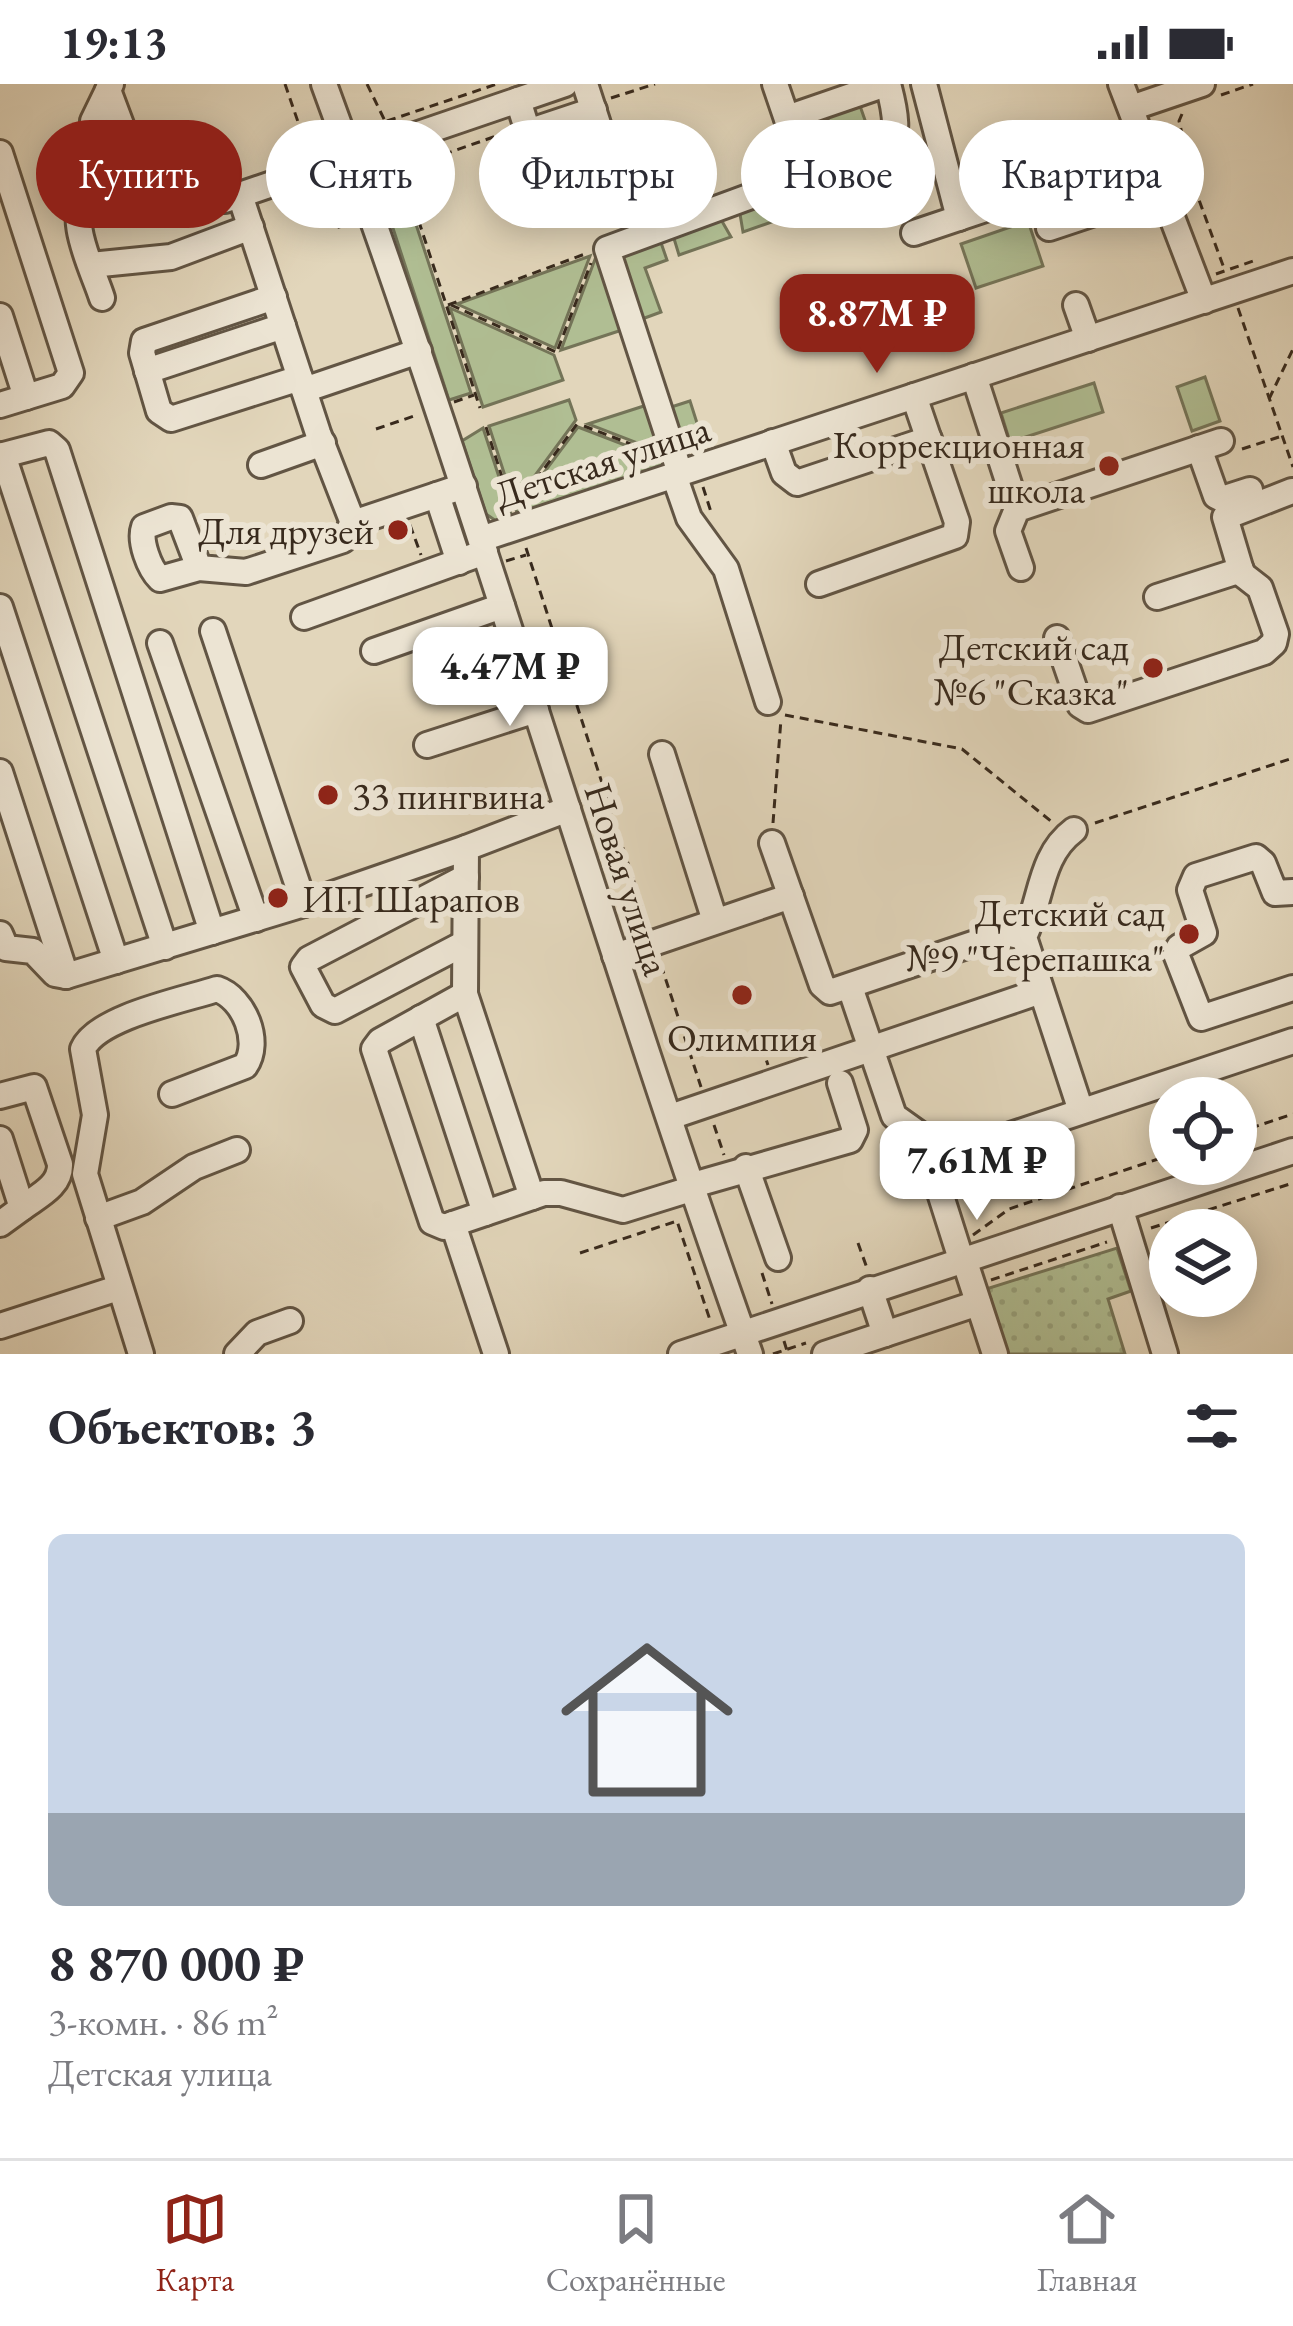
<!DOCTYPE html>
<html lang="ru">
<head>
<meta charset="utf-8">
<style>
  body { margin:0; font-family:"EB Garamond",serif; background:#f7f7f7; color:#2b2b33; height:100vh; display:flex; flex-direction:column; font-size:45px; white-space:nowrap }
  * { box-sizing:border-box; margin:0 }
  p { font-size:39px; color:#7c7c81 }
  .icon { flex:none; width:66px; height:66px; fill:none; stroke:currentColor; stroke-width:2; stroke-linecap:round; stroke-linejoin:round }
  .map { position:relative; height:1270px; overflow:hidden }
  .details { display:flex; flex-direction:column; background:#fff; flex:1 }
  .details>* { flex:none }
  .top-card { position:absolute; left:36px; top:36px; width:1221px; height:108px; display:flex; gap:24px }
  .buttons { position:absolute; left:1149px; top:993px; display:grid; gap:24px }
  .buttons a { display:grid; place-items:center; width:108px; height:108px; border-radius:50%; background:#fff; box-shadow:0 6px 30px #0003; font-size:60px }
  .price { position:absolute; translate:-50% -102px; padding:0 27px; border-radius:24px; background:#fff; color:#222; font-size:39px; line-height:78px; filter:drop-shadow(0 3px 6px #0008) }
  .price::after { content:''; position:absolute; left:50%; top:72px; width:36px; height:27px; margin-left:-18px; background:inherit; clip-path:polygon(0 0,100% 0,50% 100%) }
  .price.selected { background:#8f2418; color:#fff }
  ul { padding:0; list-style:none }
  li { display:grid; align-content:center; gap:24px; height:636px; padding:0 48px }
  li+li { border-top:3px solid #e1e1e2 }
  li span { display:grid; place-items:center; height:372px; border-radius:18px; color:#555 }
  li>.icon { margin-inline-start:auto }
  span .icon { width:216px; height:216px; fill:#fffc; stroke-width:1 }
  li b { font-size:51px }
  h2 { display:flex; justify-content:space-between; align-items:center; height:144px; padding:0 48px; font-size:51px }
  .chip { padding:0 42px; border-radius:54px; background:#fff; box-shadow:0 6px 30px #0003; font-size:42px; line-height:108px }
  .chip.selected { background:#8f2418; color:#fff }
  .status { display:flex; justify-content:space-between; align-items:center; height:84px; padding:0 60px; background:#fff; direction:ltr }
  .status svg { height:33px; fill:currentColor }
  .tab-bar { display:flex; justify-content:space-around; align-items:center; height:168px; border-top:3px solid #e1e1e2; background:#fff; font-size:33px; color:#7c7c81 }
  .tab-bar a { display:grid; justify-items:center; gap:6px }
  .tab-bar .selected { color:#8f2418 }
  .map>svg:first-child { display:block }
  .grass { fill:#b0be93; stroke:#747458; stroke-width:3 }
  .park { fill:url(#park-dots); stroke:#747458; stroke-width:3 }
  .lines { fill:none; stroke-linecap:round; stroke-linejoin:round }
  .minor-casing { stroke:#625544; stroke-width:30 }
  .path { stroke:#382a1d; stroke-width:3; stroke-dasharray:9 6; stroke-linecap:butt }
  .minor { stroke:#ece4d3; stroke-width:24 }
  .poi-dot { fill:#8f2418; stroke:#ece4d3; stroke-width:4.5 }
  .labels { text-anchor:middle; stroke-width:12; stroke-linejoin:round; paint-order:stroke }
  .poi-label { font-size:39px; fill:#382a1d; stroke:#ece4d3; text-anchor:end }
  .street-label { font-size:39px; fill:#382a1d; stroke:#ece4d3 }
</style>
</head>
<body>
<div class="status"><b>19:13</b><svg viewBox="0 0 49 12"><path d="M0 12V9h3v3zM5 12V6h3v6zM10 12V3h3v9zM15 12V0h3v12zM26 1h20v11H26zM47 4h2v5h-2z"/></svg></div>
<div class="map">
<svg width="1293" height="1270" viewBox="0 0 1293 1270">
  <defs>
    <pattern id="park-dots" width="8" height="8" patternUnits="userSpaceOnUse" patternTransform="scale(3)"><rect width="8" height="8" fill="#b0be93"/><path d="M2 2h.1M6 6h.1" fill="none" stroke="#98a37e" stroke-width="1.8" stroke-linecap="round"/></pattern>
  </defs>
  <rect width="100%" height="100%" fill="#e2d6bb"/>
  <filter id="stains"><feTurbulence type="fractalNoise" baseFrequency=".00167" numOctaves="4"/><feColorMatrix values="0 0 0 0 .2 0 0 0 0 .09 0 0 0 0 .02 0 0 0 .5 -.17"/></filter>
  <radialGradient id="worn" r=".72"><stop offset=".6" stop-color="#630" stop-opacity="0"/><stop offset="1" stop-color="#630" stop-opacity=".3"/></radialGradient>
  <!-- grass -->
  <g class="grass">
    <path d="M859,19L873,59L840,70L826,30Z"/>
    <path d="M792,105L800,128L743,148L739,124Z"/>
    <path d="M411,125L471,309L449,316L389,132Z"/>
    <path d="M719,132L731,153L679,171L672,148Z"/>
    <path d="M1028,137L1043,182L976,204L961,160Z"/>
    <path d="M659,153L667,176L645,184L661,228L642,235L618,167Z"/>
    <path d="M597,170L622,246L561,266Z"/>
    <path d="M590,172L555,264L457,220Z"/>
    <path d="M450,224L554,271L563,296L483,323Z"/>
    <path d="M1205,293L1220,337L1192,347L1177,303Z"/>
    <path d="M1094,299L1103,328L1010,358L1001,329Z"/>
    <path d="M569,316L576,336L514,420L489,342Z"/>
    <path d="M690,317L704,361L683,368L668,324Z"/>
    <path d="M647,321L663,369L588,340Z"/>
    <path d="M578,343L664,376L667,384L519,434L516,426Z"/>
    <path d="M483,344L513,436L499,439L486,430L462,357Z"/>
  </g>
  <!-- park -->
  <path class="park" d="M1117,1164L1131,1207L1108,1215L1125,1270H1005L983,1206Z"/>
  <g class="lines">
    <defs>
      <g id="minor">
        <path d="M111,0L93,37L108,80L205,116H225L565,0"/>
        <path d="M324,0C478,419 600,849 750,1270"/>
        <path d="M775,0L802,79L820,92C884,70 909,77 888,0"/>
        <path d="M924,0L959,134"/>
        <path d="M1121,0L1204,217"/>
        <path d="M108,6L141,94"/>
        <path d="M518,16L528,48L515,72L526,101L534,108L610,77L585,0"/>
        <path d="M1131,24L1202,0"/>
        <path d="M787,34L886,0"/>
        <path d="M528,48L594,26"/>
        <path d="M0,69L71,289L62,302L0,321"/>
        <path d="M240,111L318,349L353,439"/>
        <path d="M1049,144L1163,106"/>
        <path d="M914,149L1149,70"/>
        <path d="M91,181L171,173L251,143"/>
        <path d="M274,213L144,257L142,269L159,327L171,335L300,294"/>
        <path d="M102,214C93,185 62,129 90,105C99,97 114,94 125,89"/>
        <path d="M1076,221L1088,255"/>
        <path d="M0,232L26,313"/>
        <path d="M147,287L283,242"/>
        <path d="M974,292L1017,425"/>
        <path d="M304,306L419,267"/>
        <path d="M773,358L784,389L797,399L929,355"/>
        <path d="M1199,364L1216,412L1222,415L1250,406"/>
        <path d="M3,371L165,863"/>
        <path d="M0,372L49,359L57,366L212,848"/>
        <path d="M261,381L323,359"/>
        <path d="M680,389L607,165L789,98"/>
        <path d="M674,391L689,434L726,485L768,618"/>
        <path d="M437,411L459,478"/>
        <path d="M481,455L1293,187"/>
        <path d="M199,484L180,434L171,433L144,443C139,457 149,484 160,495L199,484L246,488L343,456L353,439L464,402"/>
        <path d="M1021,484L1008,447L1017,425L1221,357"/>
        <path d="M819,500L955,452L957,438L914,312"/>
        <path d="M1157,513L1241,486"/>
        <path d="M0,523L116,877"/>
        <path d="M304,533L485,468"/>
        <path d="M213,547L304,820"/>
        <path d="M1057,554L1080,621L1088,626L1264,568L1274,559L1276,550L1260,504L1242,490L1225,433L1292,407"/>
        <path d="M160,559L256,835"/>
        <path d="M374,567L502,522"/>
        <path d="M427,661L536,626"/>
        <path d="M662,670L715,837"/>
        <path d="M0,688L66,892"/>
        <path d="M1074,746C1039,772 1042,816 1024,853L1081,1027"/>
        <path d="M772,759L822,901L830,908L1005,849L1024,853"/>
        <path d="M1293,808L1275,809L1263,779L1256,773L1196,792L1190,806L1204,849L1179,863L1176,870L1201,934L1293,904"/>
        <path d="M0,850L6,864L33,867L55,890L66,892L304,820L466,764"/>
        <path d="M465,859L335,927L323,921L303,883L309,875L466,793"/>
        <path d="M615,872L791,812"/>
        <path d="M850,903L894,1032L922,1052L961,1175"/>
        <path d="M465,910L380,957L374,965L432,1138L444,1143L544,1109H561L623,1126L694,1104"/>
        <path d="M421,934L485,1129"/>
        <path d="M0,1012L34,1003L60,1080C61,1102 38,1112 22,1124"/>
        <path d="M670,1033L1041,907"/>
        <path d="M0,1055L22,1124L0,1140"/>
        <path d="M930,1078L1293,957"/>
        <path d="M746,1083L778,1174"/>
        <path d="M693,1101L850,1056L855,1046L840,999"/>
        <path d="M532,1113L465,910L466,764L568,725"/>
        <path d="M1120,1123L1165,1270"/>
        <path d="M98,1134L142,1118L194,1083L237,1066"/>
        <path d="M453,1140L496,1270"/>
        <path d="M964,1175L995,1270"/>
        <path d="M870,1205L885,1250"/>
        <path d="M0,1242L118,1204"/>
        <path d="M141,1270L85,1090L95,1031L83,965C97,933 183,916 217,905C244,914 262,958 245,982L172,1010"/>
        <path d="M237,1270L257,1249L290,1237"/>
        <path d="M681,1270L1293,1067"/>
        <path d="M825,1270L978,1219"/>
      </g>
    </defs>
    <!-- minor casing -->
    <use href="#minor" class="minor-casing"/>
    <!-- path -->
    <g class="path">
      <path d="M285,0L308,67"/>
      <path d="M367,0L385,37"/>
      <path d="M1221,11L1253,0"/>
      <path d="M611,14L655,0"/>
      <path d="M1182,30L1179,37L1195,105L1225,187"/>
      <path d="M387,37L497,0"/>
      <path d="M901,79L920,73"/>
      <path d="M400,80L480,324"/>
      <path d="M407,97L439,72L505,49"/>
      <path d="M321,104L335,144L354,139"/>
      <path d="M392,127L412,121"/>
      <path d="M1216,190L1253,177"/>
      <path d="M448,221L585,170"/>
      <path d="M451,221L556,268"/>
      <path d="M1238,224L1293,383"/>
      <path d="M558,265L591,179"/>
      <path d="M1269,315L1293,265"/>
      <path d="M454,318L474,311"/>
      <path d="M584,342L649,367"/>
      <path d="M486,343L511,421"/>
      <path d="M376,345L417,331"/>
      <path d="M1242,365L1279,353"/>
      <path d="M703,403L711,428"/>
      <path d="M518,420L577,340"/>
      <path d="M410,441L421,471"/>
      <path d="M526,464L647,838"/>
      <path d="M506,477L526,471"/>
      <path d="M785,631L962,665L1052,738"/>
      <path d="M773,739L781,635"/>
      <path d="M1095,739L1293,674"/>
      <path d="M661,881L701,1003"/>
      <path d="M757,948L768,981"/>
      <path d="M714,1041L724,1071"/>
      <path d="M1236,1049L1293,1030"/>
      <path d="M1151,1144L1293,1099"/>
      <path d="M973,1151L1009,1125L1170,1071"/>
      <path d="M858,1159L868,1187"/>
      <path d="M580,1169L677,1137L711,1239"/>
      <path d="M762,1189L772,1220"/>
      <path d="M991,1196L1107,1158"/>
      <path d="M784,1257L788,1270"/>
      <path d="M773,1270L806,1259"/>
    </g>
    <!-- minor -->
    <use href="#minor" class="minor"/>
  </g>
  <!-- markers -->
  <g class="poi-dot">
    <circle cx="1109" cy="382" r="12"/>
    <circle cx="398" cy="446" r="12"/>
    <circle cx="1153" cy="584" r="12"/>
    <circle cx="328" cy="711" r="12"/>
    <circle cx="278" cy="814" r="12"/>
    <circle cx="1189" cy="850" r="12"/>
    <circle cx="742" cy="911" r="12"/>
  </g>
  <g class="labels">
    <!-- poi labels -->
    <g class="poi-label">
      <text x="1085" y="374">Коррекционная<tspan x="1085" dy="45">школа</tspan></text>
      <text x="374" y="460">Для друзей</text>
      <text x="1129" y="576">Детский сад<tspan x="1129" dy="45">№6 "Сказка"</tspan></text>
      <text x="352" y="725" text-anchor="start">33 пингвина</text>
      <text x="302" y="828" text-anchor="start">ИП Шарапов</text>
      <text x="1165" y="842">Детский сад<tspan x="1165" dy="45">№9 "Черепашка"</tspan></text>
      <text x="742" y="967" text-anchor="middle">Олимпия</text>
    </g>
    <!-- street labels -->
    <g class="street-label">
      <text transform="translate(602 377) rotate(-18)" y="14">Детская улица</text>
      <text transform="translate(628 795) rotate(72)" y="14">Новая улица</text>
    </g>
  </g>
  <rect width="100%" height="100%" filter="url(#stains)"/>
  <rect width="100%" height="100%" fill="url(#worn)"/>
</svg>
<div class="buttons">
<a><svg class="icon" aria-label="locate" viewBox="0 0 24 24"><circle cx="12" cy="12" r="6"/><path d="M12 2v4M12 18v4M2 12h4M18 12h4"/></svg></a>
<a><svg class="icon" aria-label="layers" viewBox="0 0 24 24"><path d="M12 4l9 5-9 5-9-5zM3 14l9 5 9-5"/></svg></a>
</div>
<b class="price selected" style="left:877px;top:292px">8.87M ₽</b>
<b class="price" style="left:510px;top:645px">4.47M ₽</b>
<b class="price" style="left:977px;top:1139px">7.61M ₽</b>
<div class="top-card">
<a class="chip selected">Купить</a>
<a class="chip">Снять</a>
<a class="chip">Фильтры</a>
<a class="chip">Новое</a>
<a class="chip">Квартира</a>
</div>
</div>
<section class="details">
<h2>Объектов: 3<svg class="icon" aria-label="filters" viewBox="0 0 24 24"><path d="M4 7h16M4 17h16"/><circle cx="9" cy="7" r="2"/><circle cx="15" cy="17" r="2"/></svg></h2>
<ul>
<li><span style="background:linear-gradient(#c9d6e8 75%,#9aa5b1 0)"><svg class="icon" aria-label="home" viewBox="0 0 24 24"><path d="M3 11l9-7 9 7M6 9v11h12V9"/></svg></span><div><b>8 870 000 ₽</b><p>3-комн. · 86 m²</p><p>Детская улица</p></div></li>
</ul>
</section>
<nav class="tab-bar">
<a class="selected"><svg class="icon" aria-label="map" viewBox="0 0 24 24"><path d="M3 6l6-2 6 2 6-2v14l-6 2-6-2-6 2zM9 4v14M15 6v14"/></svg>Карта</a>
<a><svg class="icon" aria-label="saved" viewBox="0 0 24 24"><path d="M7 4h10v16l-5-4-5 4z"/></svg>Сохранённые</a>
<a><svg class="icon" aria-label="home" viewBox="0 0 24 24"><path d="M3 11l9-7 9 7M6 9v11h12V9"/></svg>Главная</a>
</nav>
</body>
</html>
